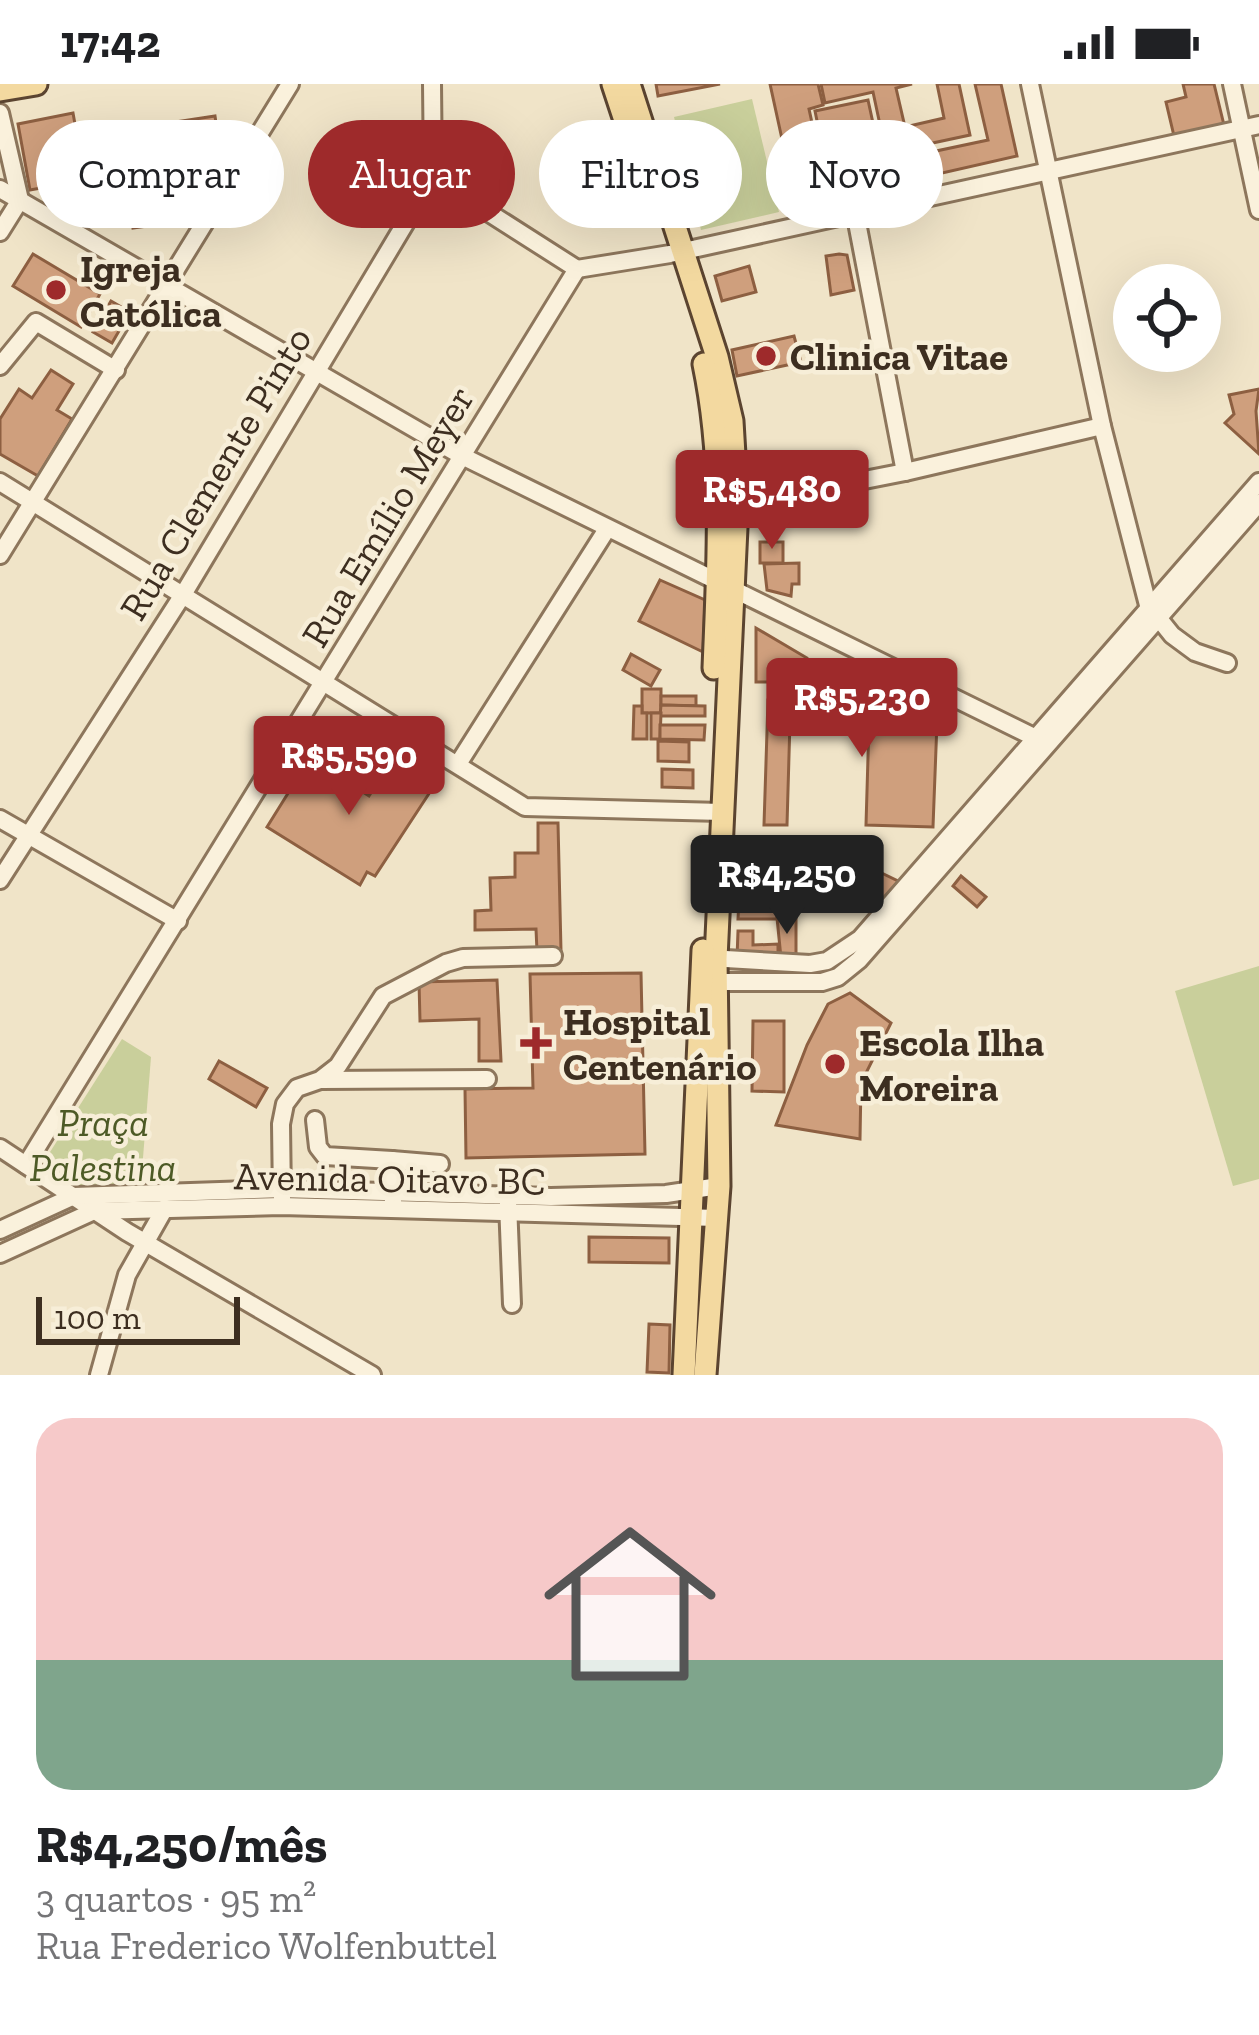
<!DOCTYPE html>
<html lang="pt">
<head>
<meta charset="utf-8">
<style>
  body { margin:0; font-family:"Zilla Slab",serif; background:#f2f2f2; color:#202124; height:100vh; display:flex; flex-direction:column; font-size:45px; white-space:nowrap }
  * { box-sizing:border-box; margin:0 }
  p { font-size:39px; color:#757577 }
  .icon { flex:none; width:66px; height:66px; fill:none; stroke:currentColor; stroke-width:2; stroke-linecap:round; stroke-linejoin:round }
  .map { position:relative; height:1291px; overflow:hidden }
  .panel { display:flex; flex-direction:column; background:#fff; flex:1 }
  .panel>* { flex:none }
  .hud { position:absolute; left:36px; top:36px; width:1188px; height:108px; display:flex; gap:24px }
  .buttons { position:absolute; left:1113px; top:180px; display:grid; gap:24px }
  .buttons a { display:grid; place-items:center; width:108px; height:108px; border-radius:50%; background:#fff; box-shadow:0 12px 48px #0002; font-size:60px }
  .scale { position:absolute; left:36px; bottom:30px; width:204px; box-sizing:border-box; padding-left:12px; border:6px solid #3d2e20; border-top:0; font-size:33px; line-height:42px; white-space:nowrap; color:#3d2e20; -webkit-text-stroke:9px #f7eed8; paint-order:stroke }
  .price { position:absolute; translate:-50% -102px; padding:0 27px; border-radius:12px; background:#9e2a2b; color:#fff; font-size:39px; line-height:78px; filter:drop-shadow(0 3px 6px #0008) }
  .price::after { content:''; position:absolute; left:50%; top:72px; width:36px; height:27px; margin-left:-18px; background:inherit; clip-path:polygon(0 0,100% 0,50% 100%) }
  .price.selected { background:#222; color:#fff }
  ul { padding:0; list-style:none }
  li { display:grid; align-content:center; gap:24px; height:636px; padding:0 36px }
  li+li { border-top:3px solid #e0e0e0 }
  li span { display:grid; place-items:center; height:372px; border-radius:36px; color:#555 }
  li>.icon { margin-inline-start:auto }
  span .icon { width:216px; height:216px; fill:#fffc; stroke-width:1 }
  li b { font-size:51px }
  .chip { padding:0 42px; border-radius:54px; background:#fff; box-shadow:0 12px 48px #0002; font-size:42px; line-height:108px }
  .chip.selected { background:#9e2a2b; color:#fff }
  .status { display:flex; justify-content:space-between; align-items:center; height:84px; padding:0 60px; background:#fff; direction:ltr }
  .status svg { height:33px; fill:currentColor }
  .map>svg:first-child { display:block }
  .green { fill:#c9cf9b }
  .building { fill:#cf9f7d; stroke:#8d5f41; stroke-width:3 }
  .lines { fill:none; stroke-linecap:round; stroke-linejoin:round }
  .minor-casing { stroke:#8d765c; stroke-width:22 }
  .major-casing { stroke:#5b4430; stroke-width:27 }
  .minor { stroke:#faf1dc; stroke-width:16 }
  .major { stroke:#f3d9a0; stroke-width:21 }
  .poi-dot { fill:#9e2a2b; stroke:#f7eed8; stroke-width:4.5 }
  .labels { text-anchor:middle; stroke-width:9; stroke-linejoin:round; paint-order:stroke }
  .poi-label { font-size:39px; font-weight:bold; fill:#3d2e20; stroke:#f7eed8; text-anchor:start }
  .street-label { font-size:39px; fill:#3d2e20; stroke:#f7eed8 }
  .park-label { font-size:39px; font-style:italic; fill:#4d5a26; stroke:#f7eed8 }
</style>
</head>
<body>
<div class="status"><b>17:42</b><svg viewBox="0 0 49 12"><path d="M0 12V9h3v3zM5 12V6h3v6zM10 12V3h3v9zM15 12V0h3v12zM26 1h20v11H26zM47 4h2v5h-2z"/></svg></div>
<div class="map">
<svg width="1259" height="1291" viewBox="0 0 1259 1291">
  <rect width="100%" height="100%" fill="#f0e4c8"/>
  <!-- green -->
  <g class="green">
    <path d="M752,15L779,128L701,146L674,33Z"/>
    <path d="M1259,882V1095L1233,1102L1175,907Z"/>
    <path d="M122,955L151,973L141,1099L84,1104L43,1079Z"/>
  </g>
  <!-- building -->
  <g class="building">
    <path d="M656,0H720L658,12Z"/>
    <path d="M770,0H818L823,21L809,25L826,103L794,110Z"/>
    <path d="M821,0H912L896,4L905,43L944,34L937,0H959L970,51L886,69L873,8L825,19Z"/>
    <path d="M975,0H1001L1017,72L894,100L889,77L988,56Z"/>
    <path d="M1183,0H1214L1224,41L1174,52L1166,18L1186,13Z"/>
    <path d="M868,16L884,90L830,101L815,27Z"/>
    <path d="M73,29L85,96L30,106L18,40Z"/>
    <path d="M215,32L218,53L159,62L162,81L203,75L207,98L157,106L159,121L187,117L190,136L133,144L131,125L149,122L147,106L90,115L87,94L101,92L98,72L86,73L83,52Z"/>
    <path d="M33,170L100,210L81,243L13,202Z"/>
    <path d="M839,170L847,171L854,206L831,211L826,172Z"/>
    <path d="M749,182L756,208L722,217L715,192Z"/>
    <path d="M111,217L130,228L112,259L93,248Z"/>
    <path d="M794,252L801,278L737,292L732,266Z"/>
    <path d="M51,286L73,300L57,326L72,335L38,392L0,370V335L19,305L32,314Z"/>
    <path d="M1259,305L1256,327L1259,370L1225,339L1234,330L1229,311Z"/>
    <rect x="760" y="458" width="23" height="21"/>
    <path d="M799,479V500H792L791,512L767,506L764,480Z"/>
    <path d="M660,496L705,516L703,568L639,537Z"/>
    <path d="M756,544L807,574V598H756Z"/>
    <path d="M631,570L660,586L651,602L623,586Z"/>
    <rect x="642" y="605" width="19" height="24"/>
    <path d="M661,612H696V622L661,621Z"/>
    <path d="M768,616L903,620L902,637L937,638L933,743L866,741L869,639L790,637L787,741H764Z"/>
    <path d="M661,621L705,622V632H660Z"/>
    <path d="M634,622H642V629H647V655H633Z"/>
    <path d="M651,629H661L660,655H651Z"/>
    <path d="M660,641H705L704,656L660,655Z"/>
    <path d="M658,657L689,658V678L658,677Z"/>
    <path d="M310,674L369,712L391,678L432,705L375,792L367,788L360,801L267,743Z"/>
    <path d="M662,685L693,686V704L662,703Z"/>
    <path d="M538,739H558L561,867H537L536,845L475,846V827L491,826L490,794L515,793V769H538Z"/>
    <path d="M746,775L809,790V815H746Z"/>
    <path d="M863,780L900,798L890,819L853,801Z"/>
    <path d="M961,792L986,813L977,823L953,802Z"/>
    <path d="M739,815H777V835H738Z"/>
    <path d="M777,834H796V874H781Z"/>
    <path d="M738,847H753V861L778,860V874H737Z"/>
    <path d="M641,889L645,1070L466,1074L465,1005L533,1004L530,890Z"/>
    <path d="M497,896L501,977H479V935L420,937L419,898Z"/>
    <path d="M850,909L891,939L861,999L860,1055L776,1041L807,961L828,920Z"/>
    <path d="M753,937H784V1008L752,1007Z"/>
    <path d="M219,977L267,1004L256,1023L209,995Z"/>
    <path d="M589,1153L669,1154V1179L589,1178Z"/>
    <path d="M649,1240L670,1241L669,1289L647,1288Z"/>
  </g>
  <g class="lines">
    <defs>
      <g id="minor">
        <path d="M1030,0L1102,342L1148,521L1172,551L1195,568L1227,579"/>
        <path d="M1232,0L1259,126"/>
        <path d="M0,29L20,116L0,148"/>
        <path d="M433,93L577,185L670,170L1259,41"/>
        <path d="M0,105L462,372L1046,659"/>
        <path d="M855,128L905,388"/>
        <path d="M0,282L36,238L116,286"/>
        <path d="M0,398L525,723L722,728"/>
        <path d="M727,423L905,388L1102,342"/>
        <path d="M0,471L290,0"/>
        <path d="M458,680L607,445"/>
        <path d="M0,735L178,837"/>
        <path d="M0,796L184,509L433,93L432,0"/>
        <path d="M709,874L810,880L827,877L860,855L1259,398"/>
        <path d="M706,898H822L838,893L859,876L1259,419"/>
        <path d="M321,996L487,995"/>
        <path d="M315,1036L318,1063L325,1072L392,1076"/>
        <path d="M0,1064L127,1148L372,1291"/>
        <path d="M26,1081L577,185"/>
        <path d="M282,1115L281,1040L285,1020L297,1004L320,996L338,982L383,912L446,879L463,874L553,872"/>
        <path d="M393,1118L392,1076L440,1080"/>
        <path d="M508,1119L512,1220"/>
        <path d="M0,1146L74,1112L282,1105L551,1113L666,1110L719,1102"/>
        <path d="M0,1170L94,1127L281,1122L717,1134"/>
        <path d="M99,1291L127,1191L165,1124"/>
      </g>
      <g id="major">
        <path d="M613,0L643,91"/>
        <path d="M629,0L717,273L732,337L737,422L716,875L719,1102L705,1291"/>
        <path d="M0,6L36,0"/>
        <path d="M704,280C725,381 718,481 714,584"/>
        <path d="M684,1291L703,866"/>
      </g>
    </defs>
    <!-- minor casing -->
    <use href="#minor" class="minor-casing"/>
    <!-- major casing -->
    <use href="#major" class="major-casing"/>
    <!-- minor -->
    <use href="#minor" class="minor"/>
    <!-- major -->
    <use href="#major" class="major"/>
  </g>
  <!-- markers -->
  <g class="poi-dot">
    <circle cx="56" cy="206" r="12"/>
    <circle cx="766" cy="272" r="12"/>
    <path d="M530 941h12v12h12v12h-12v12h-12v-12h-12v-12h12z"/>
    <circle cx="835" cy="980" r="12"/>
  </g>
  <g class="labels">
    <!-- poi labels -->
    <g class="poi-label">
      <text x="80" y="198">Igreja<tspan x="80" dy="45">Católica</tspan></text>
      <text x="790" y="286">Clinica Vitae</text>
      <text x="563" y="951">Hospital<tspan x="563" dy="45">Centenário</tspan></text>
      <text x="859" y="972">Escola Ilha<tspan x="859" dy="45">Moreira</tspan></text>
    </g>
    <!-- street labels -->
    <g class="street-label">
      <text transform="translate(215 389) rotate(-59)" y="14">Rua Clemente Pinto</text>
      <text transform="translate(387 432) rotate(-59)" y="14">Rua Emílio Meyer</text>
      <text transform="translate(390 1094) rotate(1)" y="14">Avenida Oitavo BC</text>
    </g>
    <!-- park labels -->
    <g class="park-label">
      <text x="103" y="1052">Praça<tspan x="103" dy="45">Palestina</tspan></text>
    </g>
  </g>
</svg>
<div class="buttons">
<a><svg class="icon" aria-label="locate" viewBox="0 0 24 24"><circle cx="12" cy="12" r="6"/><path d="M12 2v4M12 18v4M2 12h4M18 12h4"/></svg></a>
</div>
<div class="scale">100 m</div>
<b class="price" style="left:772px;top:468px">R$5,480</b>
<b class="price" style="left:862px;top:676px">R$5,230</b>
<b class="price" style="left:349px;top:734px">R$5,590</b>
<b class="price selected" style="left:787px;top:853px">R$4,250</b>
<div class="hud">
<a class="chip">Comprar</a>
<a class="chip selected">Alugar</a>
<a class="chip">Filtros</a>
<a class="chip">Novo</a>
</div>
</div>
<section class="panel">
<ul>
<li><span style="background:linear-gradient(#f6c9c9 65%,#7fa58c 0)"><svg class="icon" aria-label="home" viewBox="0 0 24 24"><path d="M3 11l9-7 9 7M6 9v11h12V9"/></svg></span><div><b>R$4,250/mês</b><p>3 quartos · 95 m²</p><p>Rua Frederico Wolfenbuttel</p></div></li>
</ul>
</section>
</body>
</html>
